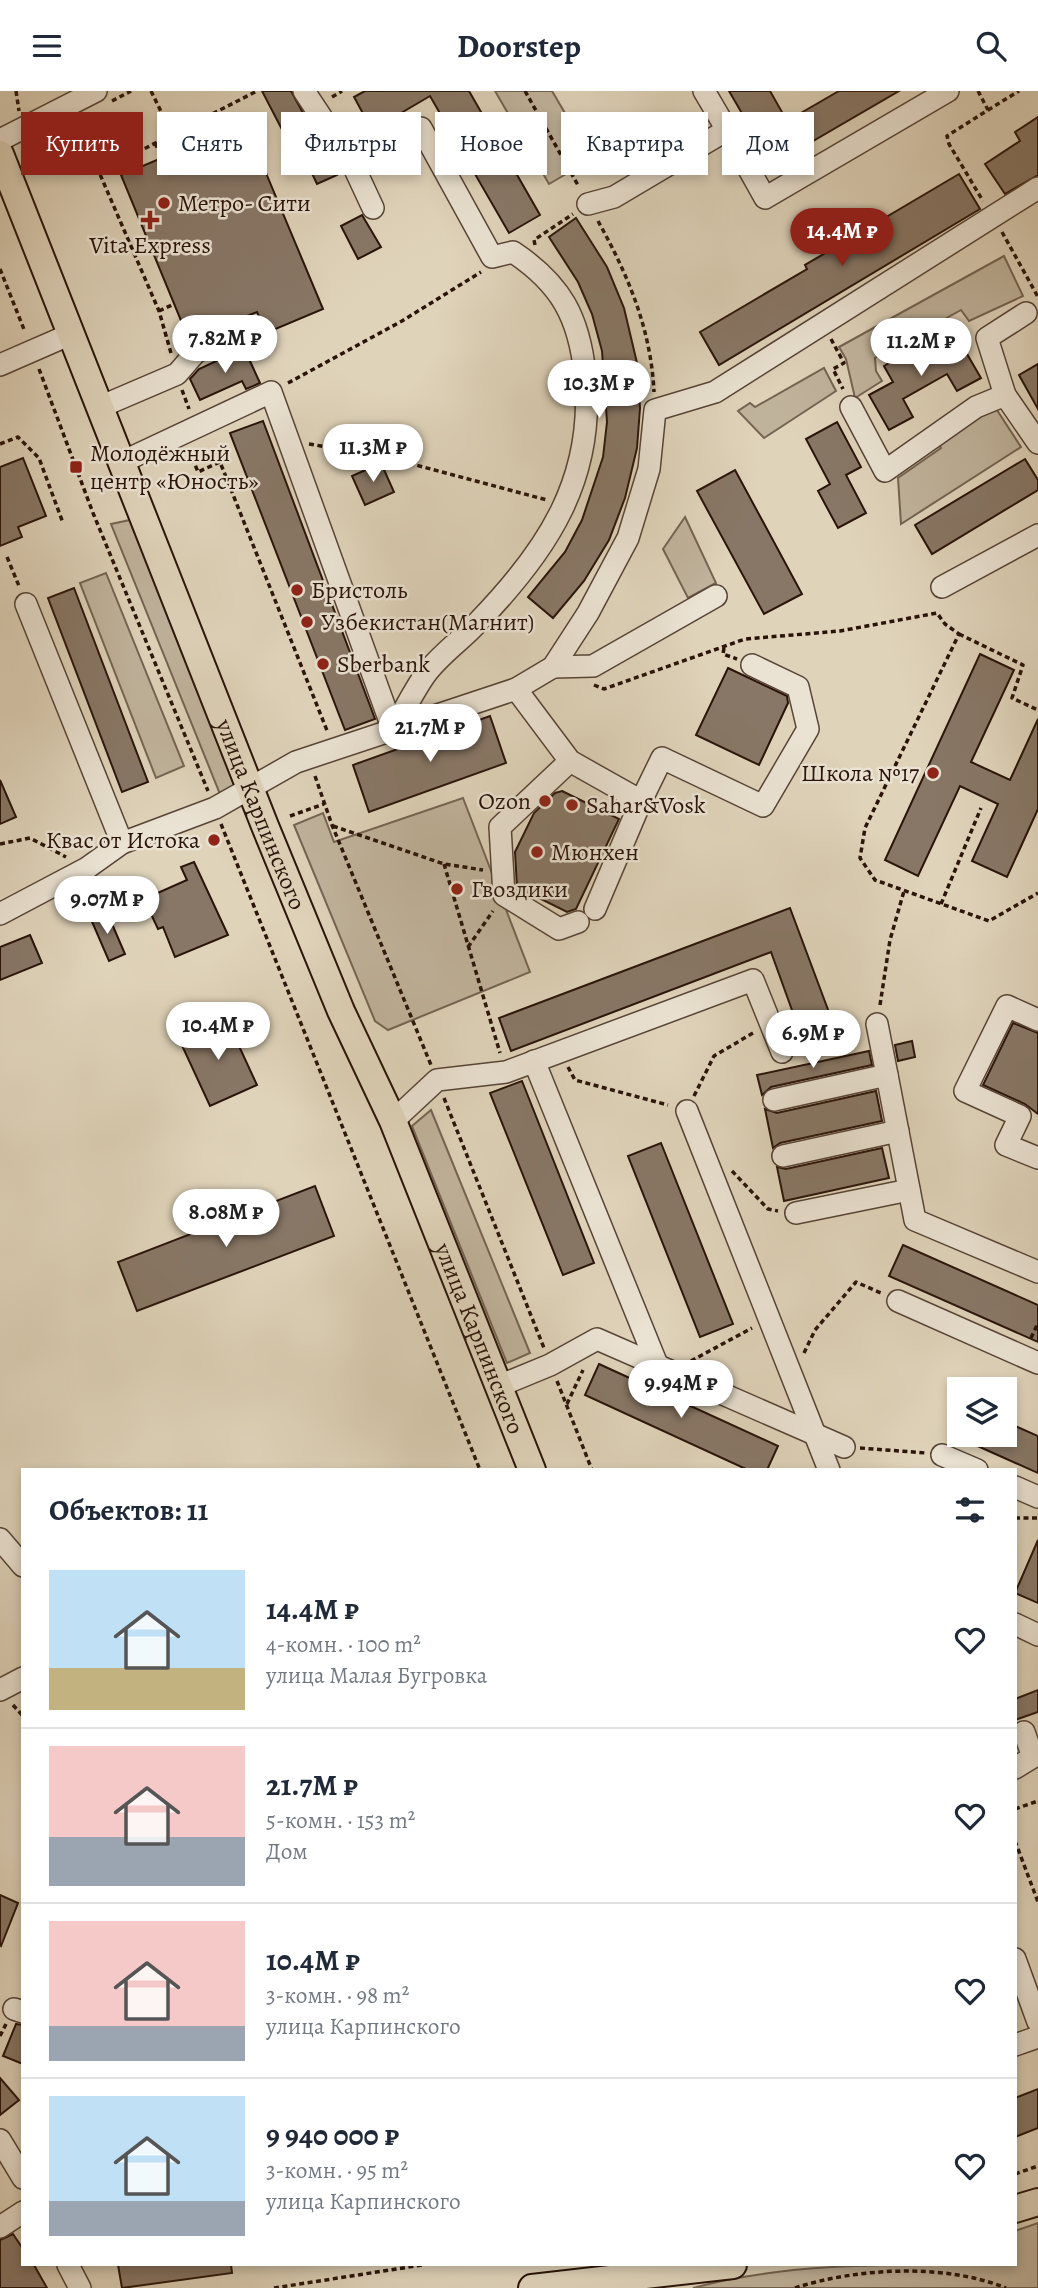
<!DOCTYPE html>
<html lang="ru">
<head>
<meta charset="utf-8">
<style>
  body { margin:0; font-family:Alegreya,serif; background:#f2f2f3; color:#1f2937; height:100vh; display:flex; flex-direction:column; font-size:26px; white-space:nowrap }
  * { box-sizing:border-box; margin:0 }
  p { font-size:23px; color:#747a83 }
  .icon { flex:none; width:38px; height:38px; fill:none; stroke:currentColor; stroke-width:2; stroke-linecap:round; stroke-linejoin:round }
  .map { position:relative; flex:1; overflow:hidden }
  .sheet { position:absolute; left:21px; top:1377px; width:996px; height:798px; display:flex; flex-direction:column; background:#fff; border-radius:0px; box-shadow:0 4px 10px #0003 }
  .sheet>* { flex:none }
  .hud { position:absolute; left:21px; top:21px; width:998px; height:63px; display:flex; gap:14px }
  .tools { position:absolute; left:947px; top:1286px; display:grid; gap:14px }
  .tools a { display:grid; place-items:center; width:70px; height:70px; border-radius:0px; background:#fff; box-shadow:0 4px 10px #0003; font-size:35px }
  .price { position:absolute; translate:-50% -60px; padding:0 16px; border-radius:24px; background:#fff; color:#222; font-size:23px; line-height:46px; filter:drop-shadow(0 2px 4px #0008) }
  .price::after { content:''; position:absolute; left:50%; top:42px; width:21px; height:16px; margin-left:-10px; background:inherit; clip-path:polygon(0 0,100% 0,50% 100%) }
  .price.current { background:#8f2418; color:#fff }
  ul { padding:0; list-style:none }
  li { display:flex; align-items:center; gap:21px; height:175px; padding:0 28px }
  li+li { border-top:2px solid #e0e1e3 }
  li span { display:grid; place-items:center; flex:none; width:196px; height:140px; border-radius:0px; color:#555 }
  li>.icon { margin-inline-start:auto }
  span .icon { width:84px; height:84px; fill:#fffc; stroke-width:1 }
  li b { font-size:30px }
  h2 { display:flex; justify-content:space-between; align-items:center; height:84px; padding:0 28px; font-size:30px }
  .tag { padding:0 24px; border-radius:0px; background:#fff; box-shadow:0 4px 10px #0003; font-size:24px; line-height:63px }
  .tag.current { background:#8f2418; color:#fff }
  header { display:flex; justify-content:space-between; align-items:center; height:91px; padding:0 28px; background:#fff; font-size:32px; font-weight:700 }
  .map>svg:first-child { display:block }
  .green { fill:#c0b39c; stroke:#756453; stroke-width:2 }
  .building { fill:#876; stroke:#2a140a; stroke-width:2 }
  .lines { fill:none; stroke-linecap:round; stroke-linejoin:round }
  .minor-casing { stroke:#574436; stroke-width:24 }
  .major-casing { stroke:#2a140a; stroke-width:30 }
  .path { stroke:#2a140a; stroke-width:3.5; stroke-dasharray:5 3.5; stroke-linecap:butt }
  .minor { stroke:#eae2d2; stroke-width:21 }
  .major { stroke:#dfd3ba; stroke-width:26 }
  .poi-dot { fill:#8f2418; stroke:#eae2d2; stroke-width:2.5 }
  .labels { text-anchor:middle; stroke-width:5; stroke-linejoin:round; paint-order:stroke }
  .poi-label { font-size:24px; fill:#2a140a; stroke:#eae2d2; text-anchor:start }
  .street-label { font-size:24px; fill:#2a140a; stroke:#eae2d2 }
</style>
</head>
<body>
<header><svg class="icon" aria-label="menu" viewBox="0 0 24 24"><path d="M4 6h16M4 12h16M4 18h16"/></svg>Doorstep<svg class="icon" aria-label="search" viewBox="0 0 24 24"><circle cx="10" cy="10" r="6"/><path d="M15 15l6 6"/></svg></header>
<div class="map">
<svg width="1038" height="2197" viewBox="0 0 1038 2197">
  <rect width="100%" height="100%" fill="#dfd3ba"/>
  <filter id="stains"><feTurbulence type="fractalNoise" baseFrequency=".00286" numOctaves="4"/><feColorMatrix values="0 0 0 0 .2 0 0 0 0 .09 0 0 0 0 .02 0 0 0 .5 -.17"/></filter>
  <radialGradient id="worn" r=".72"><stop offset=".6" stop-color="#630" stop-opacity="0"/><stop offset="1" stop-color="#630" stop-opacity=".3"/></radialGradient>
  <!-- green -->
  <g class="green">
    <path d="M495,0H552L592,68L549,93Z"/>
    <path d="M1004,165L1023,205L969,230L961,219L875,267L876,280L882,290L855,307L846,268L839,256Z"/>
    <path d="M824,277L836,300L764,347L738,320L750,312L755,316Z"/>
    <path d="M995,316L1021,356L901,433L898,387L941,357L936,349Z"/>
    <path d="M685,426L716,492L688,507L663,458Z"/>
    <path d="M130,429L236,695L220,703L111,433Z"/>
    <path d="M106,482L184,675L156,687L80,492Z"/>
    <path d="M463,707L530,881L388,939L375,930L294,734L323,722L334,751Z"/>
    <path d="M431,1019L530,1262L507,1272L412,1035Z"/>
    <path d="M1038,2132V2197H693C797,2169 908,2174 1015,2174V2140Z"/>
  </g>
  <!-- building -->
  <g class="building">
    <path d="M262,0H291L337,84L317,93L309,76L303,79Z"/>
    <path d="M365,0H469L540,124L509,142L430,5L372,39L354,6Z"/>
    <path d="M729,0H770L787,30L839,0H899L772,74Z"/>
    <path d="M1038,26V84L1005,103L985,73L1020,50L1015,41Z"/>
    <path d="M245,32L323,218L266,242L257,221L189,249L121,84Z"/>
    <path d="M959,83L980,118L719,274L700,241L807,178L805,174Z"/>
    <path d="M362,124L381,156L358,168L341,135Z"/>
    <path d="M576,127L607,176L624,217L637,272L640,317L637,357L625,407L609,449L584,490L553,527L528,506L565,461L582,429L603,366L607,331L602,260L592,223L578,191L549,146Z"/>
    <path d="M928,249L937,265L960,251L981,287L957,300L947,283L903,308L913,326L889,339L869,304L893,291L884,275Z"/>
    <path d="M244,257L260,292L246,298L242,290L200,309L190,288L199,278Z"/>
    <path d="M1038,273V318L1019,284Z"/>
    <path d="M263,330L375,628L345,639L230,342Z"/>
    <path d="M837,331L861,376L846,384L866,422L838,437L818,400L830,393L806,348Z"/>
    <path d="M23,367L46,425L18,436L22,446L0,455V376Z"/>
    <path d="M1025,368L1038,389V399L932,463L915,434Z"/>
    <path d="M381,372L394,401L365,414L352,385Z"/>
    <path d="M735,379L802,503L764,523L697,400Z"/>
    <path d="M74,497L148,691L122,701L48,507Z"/>
    <path d="M980,563L1014,579L971,671L1010,689L1038,628V718L1007,786L972,770L998,713L960,695L918,785L885,769Z"/>
    <path d="M728,577L787,605L788,612L759,674L696,644Z"/>
    <path d="M490,625L506,672L369,721L353,674Z"/>
    <path d="M0,689L16,726L0,733Z"/>
    <path d="M562,700L619,728L576,818L567,821L517,796L515,761L534,722L555,702Z"/>
    <path d="M194,771L228,844L175,866L163,836L158,838L144,808L187,789L181,776Z"/>
    <path d="M790,817L833,932L801,944L771,861L511,960L499,927Z"/>
    <path d="M106,819L125,863L109,870L90,826Z"/>
    <path d="M30,844L42,872L0,889V856Z"/>
    <path d="M226,927L257,994L210,1015L179,948Z"/>
    <path d="M1013,932L1038,942V1023L1025,1013L983,994Z"/>
    <path d="M912,950L915,966L898,970L895,954Z"/>
    <path d="M869,960L872,974L771,996L762,1004L757,984Z"/>
    <path d="M522,990L594,1172L563,1184L490,1002Z"/>
    <path d="M876,1000L882,1030L780,1052L773,1057L765,1018L777,1022Z"/>
    <path d="M661,1052L733,1233L700,1246L628,1065Z"/>
    <path d="M882,1057L889,1087L784,1110L777,1076L786,1078Z"/>
    <path d="M315,1095L334,1145L137,1220L118,1171Z"/>
    <path d="M903,1154L1038,1214V1251L889,1185Z"/>
    <path d="M599,1273L778,1355L767,1379H748L585,1304Z"/>
    <path d="M1004,1330L1038,1345V1382L953,1344H1004Z"/>
    <path d="M1038,1449V1512L1015,1502Z"/>
    <path d="M1038,1599V1621L1015,1629V1608Z"/>
    <path d="M0,1804L18,1812L1,1855L0,1854Z"/>
    <path d="M16,1933L23,1934V1973L3,1965Z"/>
    <path d="M0,1987L19,2009L0,2024Z"/>
    <path d="M1038,1998V2037L1015,2046V2007Z"/>
    <path d="M13,2143L23,2158V2174H34L47,2197H0V2149Z"/>
    <path d="M118,2174H231L232,2182L122,2197Z"/>
  </g>
  <g class="lines">
    <defs>
      <g id="minor">
        <path d="M304,0L353,74L373,117"/>
        <path d="M727,39L765,107L948,0"/>
        <path d="M0,49L96,0"/>
        <path d="M353,74L421,37L492,166L513,161C561,193 579,226 585,283C596,387 547,460 478,531C462,549 439,564 425,584C413,601 404,620 393,639"/>
        <path d="M588,113L614,106L727,39L704,0"/>
        <path d="M0,274L71,243"/>
        <path d="M1005,304L987,247L1026,222"/>
        <path d="M100,316L177,283L196,261L251,237"/>
        <path d="M851,316L885,380L976,316L1005,304L1038,352"/>
        <path d="M122,371L271,301L393,639"/>
        <path d="M942,496L1038,444"/>
        <path d="M26,513L122,752"/>
        <path d="M553,576L593,575L716,505"/>
        <path d="M516,598L570,670L641,710L662,667L763,715L808,638L798,596L752,574"/>
        <path d="M570,670L500,736L504,804L559,838L578,831"/>
        <path d="M595,818L641,710"/>
        <path d="M0,823L87,777L122,752L215,717L296,671L516,598L553,576L588,522L628,447L649,378L655,319L715,301L1038,97"/>
        <path d="M1038,929L1007,915L965,1000L1020,1025L1006,1054L1038,1067"/>
        <path d="M877,933L887,984"/>
        <path d="M534,970L658,1276"/>
        <path d="M774,1009L887,984L915,1129L1038,1181"/>
        <path d="M687,1020L829,1379"/>
        <path d="M393,1030L437,989L506,981L753,889L782,961"/>
        <path d="M783,1065L898,1040"/>
        <path d="M796,1122L909,1099"/>
        <path d="M898,1210L1038,1272"/>
        <path d="M499,1295L550,1274L597,1248L844,1356"/>
        <path d="M942,1364L977,1379"/>
        <path d="M1015,1396L1038,1406"/>
        <path d="M0,1448L23,1475"/>
        <path d="M1015,1533L1038,1544"/>
        <path d="M0,1599L23,1587"/>
        <path d="M1015,1677L1033,1666L1024,1641"/>
        <path d="M1015,1868L1038,1931"/>
        <path d="M14,1918L23,1921"/>
        <path d="M1015,1954L1038,1946"/>
        <path d="M0,2049L23,2087"/>
        <path d="M0,2136L23,2121"/>
        <path d="M68,2174L80,2197"/>
      </g>
      <g id="major">
        <path id="s1" d="M0,63L265,735L341,920L393,1030L532,1379"/>
        <path d="M1015,2118L1038,2111"/>
        <path d="M532,2197L733,2174"/>
      </g>
    </defs>
    <!-- minor casing -->
    <use href="#minor" class="minor-casing"/>
    <!-- major casing -->
    <use href="#major" class="major-casing"/>
    <!-- path -->
    <g class="path">
      <path d="M16,0L19,20"/>
      <path d="M151,0L173,45"/>
      <path d="M525,0L579,96"/>
      <path d="M978,0L988,19L947,45L949,53L983,110"/>
      <path d="M332,6L342,0"/>
      <path d="M112,10L131,0"/>
      <path d="M988,19L1019,0"/>
      <path d="M155,52L162,67"/>
      <path d="M28,54L38,80"/>
      <path d="M39,82L51,44"/>
      <path d="M598,130C628,184 651,238 654,301"/>
      <path d="M1002,141L1038,206"/>
      <path d="M535,154L534,149L573,123"/>
      <path d="M0,178L25,241"/>
      <path d="M159,220L174,213"/>
      <path d="M831,248L844,272L833,278L843,298"/>
      <path d="M171,262L159,220L99,81L257,0"/>
      <path d="M39,278L93,422L208,700"/>
      <path d="M288,292L402,230L481,181"/>
      <path d="M182,299L189,318"/>
      <path d="M0,353L18,346L39,367L63,432"/>
      <path d="M309,353L382,365L547,409"/>
      <path d="M189,359L198,381L220,371L328,642"/>
      <path d="M7,466L19,495"/>
      <path d="M959,543L1023,574L1012,607L1038,619"/>
      <path d="M724,557L723,563L737,568"/>
      <path d="M594,594L604,598L745,548L840,540L937,522L945,533L959,543L865,737L860,767L875,789L989,830L1038,802"/>
      <path d="M315,685L332,734L431,974"/>
      <path d="M290,725L324,713"/>
      <path d="M221,733L480,1379"/>
      <path d="M333,735L444,773L483,779"/>
      <path d="M0,753L30,747L66,766"/>
      <path d="M444,773L500,962"/>
      <path d="M941,813L981,717"/>
      <path d="M468,856L493,820"/>
      <path d="M880,914L890,849L904,800"/>
      <path d="M798,957L861,937"/>
      <path d="M568,976L575,989L668,1014"/>
      <path d="M694,1005L714,965L753,942"/>
      <path d="M444,1007L544,1257"/>
      <path d="M732,1080L768,1118L778,1120"/>
      <path d="M1031,1247L1038,1232"/>
      <path d="M804,1262L815,1239L856,1191L883,1203"/>
      <path d="M691,1270L752,1237"/>
      <path d="M557,1290L592,1379"/>
      <path d="M567,1313L583,1279"/>
      <path d="M860,1357L926,1362"/>
      <path d="M1015,1427H1038"/>
      <path d="M13,1614L23,1625"/>
      <path d="M1015,1718L1038,1710"/>
      <path d="M1015,1750L1038,1811"/>
      <path d="M0,1945L6,1933"/>
      <path d="M1015,2083L1038,2075"/>
      <path d="M274,2197L422,2174"/>
      <path d="M795,2197C856,2177 945,2172 1006,2197"/>
    </g>
    <!-- minor -->
    <use href="#minor" class="minor"/>
    <!-- major -->
    <use href="#major" class="major"/>
  </g>
  <!-- markers -->
  <g class="poi-dot">
    <circle cx="164" cy="112" r="7"/>
    <path d="M146.5 118.5h7v7h7v7h-7v7h-7v-7h-7v-7h7z"/>
    <rect x="69" y="369" width="14" height="14" rx="3.5"/>
    <circle cx="297" cy="499" r="7"/>
    <circle cx="307" cy="531" r="7"/>
    <circle cx="323" cy="573" r="7"/>
    <circle cx="933" cy="682" r="7"/>
    <circle cx="545" cy="710" r="7"/>
    <circle cx="572" cy="714" r="7"/>
    <circle cx="214" cy="749" r="7"/>
    <circle cx="537" cy="761" r="7"/>
    <circle cx="457" cy="798" r="7"/>
  </g>
  <g class="labels">
    <!-- poi labels -->
    <g class="poi-label">
      <text x="178" y="120">Метро- Сити</text>
      <text x="150" y="162" text-anchor="middle">Vita Express</text>
      <text x="90" y="370">Молодёжный<tspan x="90" dy="28">центр «Юность»</tspan></text>
      <text x="311" y="507">Бристоль</text>
      <text x="321" y="539">Узбекистан(Магнит)</text>
      <text x="337" y="581">Sberbank</text>
      <text x="919" y="690" text-anchor="end">Школа №17</text>
      <text x="531" y="718" text-anchor="end">Ozon</text>
      <text x="586" y="722">Sahar&amp;Vosk</text>
      <text x="200" y="757" text-anchor="end">Квас от Истока</text>
      <text x="551" y="769">Мюнхен</text>
      <text x="471" y="806">Гвоздики</text>
    </g>
    <!-- street labels -->
    <g class="street-label">
      <text dy="8" stroke="none"><textPath href="#s1" startOffset="710">улица Карпинского</textPath></text>
      <text dy="8" stroke="none"><textPath href="#s1" startOffset="1278">улица Карпинского</textPath></text>
    </g>
  </g>
  <rect width="100%" height="100%" filter="url(#stains)"/>
  <rect width="100%" height="100%" fill="url(#worn)"/>
</svg>
<div class="tools">
<a><svg class="icon" aria-label="layers" viewBox="0 0 24 24"><path d="M12 4l9 5-9 5-9-5zM3 14l9 5 9-5"/></svg></a>
</div>
<b class="price current" style="left:842px;top:177px">14.4M ₽</b>
<b class="price" style="left:225px;top:284px">7.82M ₽</b>
<b class="price" style="left:921px;top:287px">11.2M ₽</b>
<b class="price" style="left:599px;top:329px">10.3M ₽</b>
<b class="price" style="left:373px;top:393px">11.3M ₽</b>
<b class="price" style="left:430px;top:673px">21.7M ₽</b>
<b class="price" style="left:107px;top:845px">9.07M ₽</b>
<b class="price" style="left:218px;top:971px">10.4M ₽</b>
<b class="price" style="left:813px;top:979px">6.9M ₽</b>
<b class="price" style="left:226px;top:1158px">8.08M ₽</b>
<b class="price" style="left:681px;top:1329px">9.94M ₽</b>
<div class="hud">
<a class="tag current">Купить</a>
<a class="tag">Снять</a>
<a class="tag">Фильтры</a>
<a class="tag">Новое</a>
<a class="tag">Квартира</a>
<a class="tag">Дом</a>
</div>
<section class="sheet">
<h2>Объектов: 11<svg class="icon" aria-label="filters" viewBox="0 0 24 24"><path d="M4 7h16M4 17h16"/><circle cx="9" cy="7" r="2"/><circle cx="15" cy="17" r="2"/></svg></h2>
<ul>
<li><span style="background:linear-gradient(#bfe0f5 70%,#c2b280 0)"><svg class="icon" aria-label="home" viewBox="0 0 24 24"><path d="M3 11l9-7 9 7M6 9v11h12V9"/></svg></span><div><b>14.4M ₽</b><p>4-комн. · 100 m²</p><p>улица Малая Бугровка</p></div><svg class="icon" aria-label="heart" viewBox="0 0 24 24"><path d="M12 20l-8-8c-3-5 5-10 8-4 3-6 11-1 8 4z"/></svg></li>
<li><span style="background:linear-gradient(#f6c9c9 65%,#9aa5b1 0)"><svg class="icon" aria-label="home" viewBox="0 0 24 24"><path d="M3 11l9-7 9 7M6 9v11h12V9"/></svg></span><div><b>21.7M ₽</b><p>5-комн. · 153 m²</p><p>Дом</p></div><svg class="icon" aria-label="heart" viewBox="0 0 24 24"><path d="M12 20l-8-8c-3-5 5-10 8-4 3-6 11-1 8 4z"/></svg></li>
<li><span style="background:linear-gradient(#f6c9c9 75%,#9aa5b1 0)"><svg class="icon" aria-label="home" viewBox="0 0 24 24"><path d="M3 11l9-7 9 7M6 9v11h12V9"/></svg></span><div><b>10.4M ₽</b><p>3-комн. · 98 m²</p><p>улица Карпинского</p></div><svg class="icon" aria-label="heart" viewBox="0 0 24 24"><path d="M12 20l-8-8c-3-5 5-10 8-4 3-6 11-1 8 4z"/></svg></li>
<li><span style="background:linear-gradient(#bfe0f5 75%,#9aa5b1 0)"><svg class="icon" aria-label="home" viewBox="0 0 24 24"><path d="M3 11l9-7 9 7M6 9v11h12V9"/></svg></span><div><b>9 940 000 ₽</b><p>3-комн. · 95 m²</p><p>улица Карпинского</p></div><svg class="icon" aria-label="heart" viewBox="0 0 24 24"><path d="M12 20l-8-8c-3-5 5-10 8-4 3-6 11-1 8 4z"/></svg></li>
</ul>
</section>
</div>
</body>
</html>
